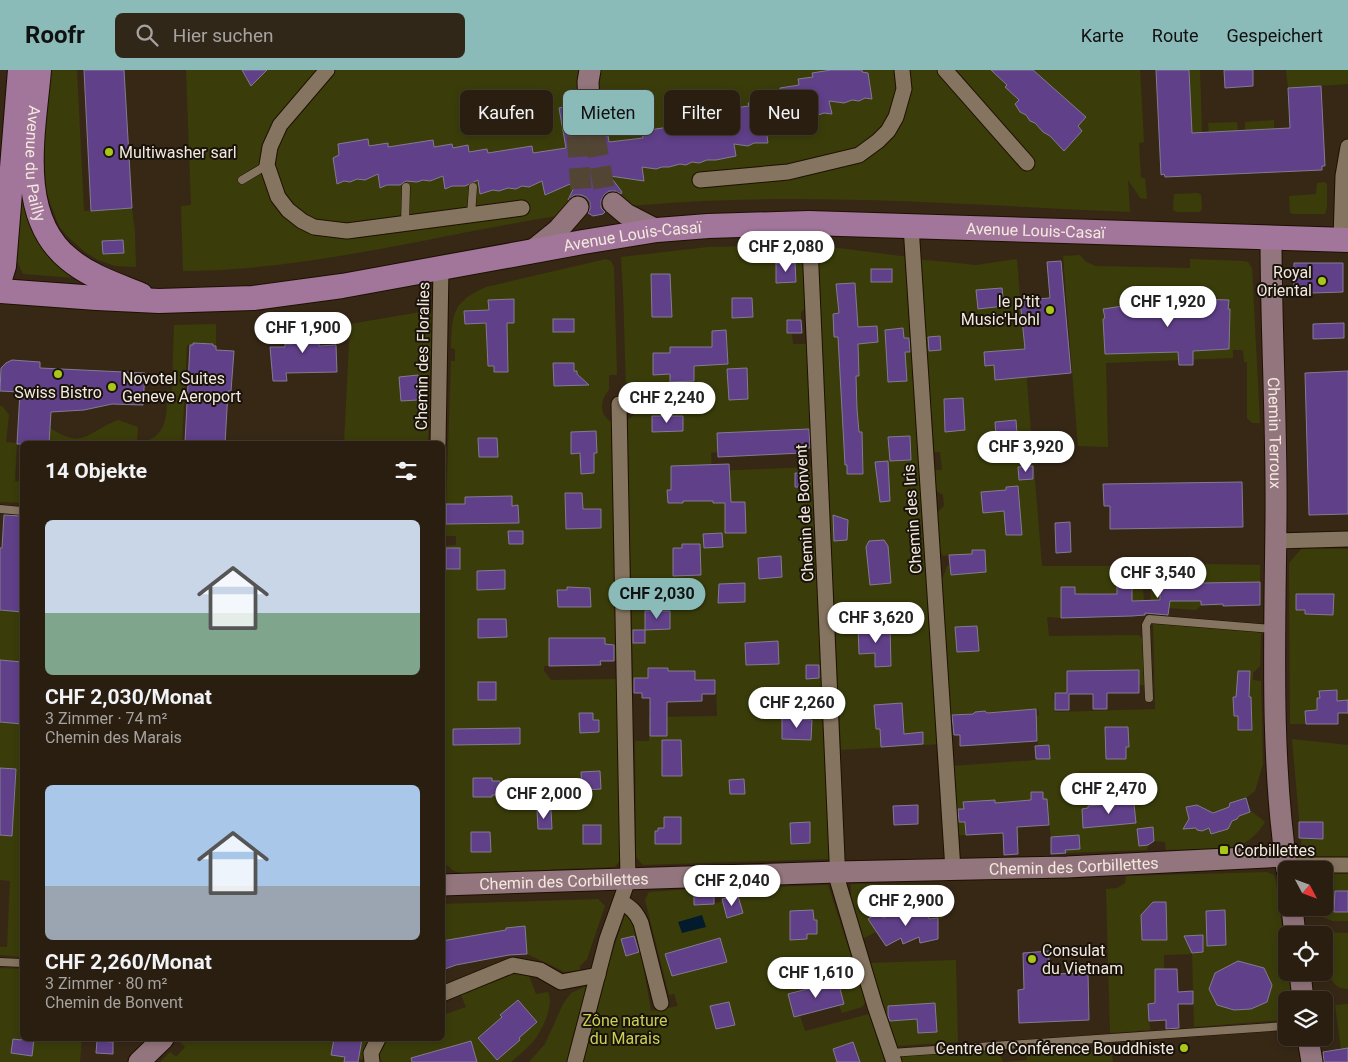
<!DOCTYPE html>
<html lang="de">
<head>
<meta charset="utf-8">
<style>
  body { margin:0; font-family:Roboto,sans-serif; background:#312719; color:#f1f3f6; height:100vh; display:flex; flex-direction:column; font-size:19px; white-space:nowrap }
  * { box-sizing:border-box; margin:0 }
  p { font-size:16px; color:#a5a29f }
  .icon { flex:none; width:28px; height:28px; fill:none; stroke:currentColor; stroke-width:2; stroke-linecap:round; stroke-linejoin:round }
  .map { position:relative; flex:1; overflow:hidden }
  .drawer { position:absolute; left:20px; top:371px; width:425px; height:600px; display:flex; flex-direction:column; background:#291e10; border-radius:8px; box-shadow:0 2px 8px #0003,0 0 0 1px #453c30 }
  .drawer>* { flex:none }
  .guide { position:absolute; left:460px; top:20px; width:475px; height:45px; display:flex; gap:10px }
  .needle { width:32px; rotate:131deg }
  .fabs { position:absolute; left:1278px; top:791px; display:grid; gap:10px }
  .fabs a { display:grid; place-items:center; width:55px; height:55px; border-radius:8px; background:#291e10; box-shadow:0 2px 8px #0003,0 0 0 1px #453c30; font-size:25px }
  .price { position:absolute; translate:-50% -42px; padding:0 11px; border-radius:18px; background:#fff; color:#222; font-size:16px; line-height:32px; filter:drop-shadow(0 1px 2px #0008) }
  .price::after { content:''; position:absolute; left:50%; top:30px; width:15px; height:11px; margin-left:-8px; background:inherit; clip-path:polygon(0 0,100% 0,50% 100%) }
  .price.current { background:#8bbbb9; color:#111 }
  ul { padding:0; list-style:none }
  li { display:grid; align-content:center; gap:10px; height:265px; padding:0 25px }
  li span { display:grid; place-items:center; height:155px; border-radius:8px; color:#555 }
  li>.icon { margin-inline-start:auto }
  span .icon { width:90px; height:90px; fill:#fffc; stroke-width:1 }
  li b { font-size:21px }
  h2 { display:flex; justify-content:space-between; align-items:center; height:60px; padding:0 25px; font-size:21px }
  .chip { padding:0 18px; border-radius:8px; background:#291e10; box-shadow:0 2px 8px #0003,0 0 0 1px #453c30; font-size:18px; line-height:45px }
  .chip.current { background:#8bbbb9; color:#111 }
  header { display:flex; align-items:center; gap:30px; box-sizing:border-box; height:70px; padding:0 25px; background:#8bbbb9; color:#111 }
  header strong { font-size:24px }
  nav { display:flex; gap:28px; margin-inline-start:auto; font-size:18px }
  .search { width:350px; height:45px; background:#312719; display:flex; align-items:center; gap:12px; box-sizing:border-box; padding:0 18px; border-radius:8px; color:#a5a29f; font-size:19px }
  .map>svg:first-child { display:block }
  .green { fill:#3a3d0a }
  .water { fill:#041a2d }
  .building { fill:#604089; stroke:#837b92 }
  .lines { fill:none; stroke-linecap:round; stroke-linejoin:round }
  .secondary-tunnel { stroke:#534534; stroke-width:21; stroke-dasharray:21 11; stroke-linecap:butt }
  .lane-casing { stroke:#1e1101; stroke-width:9 }
  .street-casing { stroke:#1e1101; stroke-width:17 }
  .secondary-casing { stroke:#1e1101; stroke-width:23 }
  .primary-casing { stroke:#1e1101; stroke-width:26 }
  .lane { stroke:#85745f; stroke-width:8 }
  .street { stroke:#85745f; stroke-width:15 }
  .secondary { stroke:#93757d; stroke-width:21 }
  .primary { stroke:#a2769b; stroke-width:24 }
  .poi-dot { fill:#a9c719; stroke:#19130b; stroke-width:2 }
  .labels { text-anchor:middle; stroke-width:4; stroke-linejoin:round; paint-order:stroke }
  .poi-label { font-size:16px; fill:#f3e9de; stroke:#19130b; text-anchor:start }
  .street-label { font-size:16px; fill:#f3e9de; stroke:#19130b }
  .park-label { font-size:16px; fill:#cad151; stroke:#19130b }
</style>
</head>
<body>
<header>
<strong>Roofr</strong>
<div class="search"><svg class="icon" aria-label="search" viewBox="0 0 24 24"><circle cx="10" cy="10" r="6"/><path d="M15 15l6 6"/></svg>Hier suchen</div>
<nav><a>Karte</a><a>Route</a><a>Gespeichert</a></nav>
</header>
<div class="map">
<svg width="1348" height="992" viewBox="0 0 1348 992">
  <rect width="100%" height="100%" fill="#372816"/>
  <!-- green -->
  <g class="green">
    <path d="M51,0H77L84,141L132,138L135,162L136,197L115,196L98,190L85,182L67,166L59,156L46,122L44,75Z"/>
    <path d="M186,0H1140L1144,72L1139,73L1141,108H1145L1147,129L1140,128L1128,110L1130,142C967,135 804,121 642,135C487,149 338,200 183,201L181,136L191,135Z"/>
    <path d="M1189,0H1200L1202,63H1192Z"/>
    <path d="M1286,0H1348V14L1288,18Z"/>
    <path d="M1274,50V59L1245,60V52Z"/>
    <path d="M1237,52L1238,61L1209,62L1208,53Z"/>
    <path d="M1317,113L1325,112L1327,114V137L1325,144H1294L1290,143L1289,126L1316,124Z"/>
    <path d="M25,122L76,208L23,204L17,191L22,123Z"/>
    <path d="M1198,123L1201,125L1202,138L1200,142H1177L1173,140L1174,124Z"/>
    <path d="M792,175L804,184L806,237L801,242V250H787V263L792,264L793,274H807L810,359L717,363L718,382L711,383L712,401L812,397L827,694L829,789L643,795L636,787L635,671H649V647L717,646L716,610L668,607V598H648V608H633L627,350C636,345 640,340 640,330L633,322L626,318L623,220L621,187L708,177Z"/>
    <path d="M831,177L909,187L941,674L841,680L817,192C819,183 822,180 831,177Z"/>
    <path d="M1080,185L1086,192L1096,196L1190,198V189L1243,191L1248,192L1252,198L1260,353H1252L1247,348V292H1244L1243,280H1233V288L1106,293L1108,377L1078,376L1063,186Z"/>
    <path d="M606,189L611,191L614,197L617,305H609V320C599,331 599,346 613,353L617,591H607V575L549,596H544V601L551,610L618,609L621,789L615,797L463,803L454,801L443,792L442,526L443,511L446,510L444,476L456,475V466H445L451,291H455V279L451,278C452,244 452,232 486,217Z"/>
    <path d="M917,189L976,195L1017,189L1042,496H1141L1144,531H1132V523L1061,524V548L1047,547L1049,566L1139,565L1144,572V615H1139L1138,600L1068,601L1067,624H1053L1055,642L1155,639L1153,552L1261,561L1260,596L1253,603V610L1261,611L1263,694L1255,721L1246,728L1250,740L1265,752C1260,760 1252,770 1242,774C1226,781 1186,779 1166,780L1165,772L1154,771L1148,775L1147,780L1065,783L1064,768L1051,769L1047,729L1016,731L1019,769H1017L1005,737L964,739L966,765H955L951,696L1036,690L1035,676L1038,675L1036,646L1039,645L1038,639L949,645L941,513L947,496L950,495L949,485L943,486L939,481L935,445L944,436L943,425L932,418V400H942L940,382H934L932,350L927,345Z"/>
    <path d="M432,240L428,374H344L350,254Z"/>
    <path d="M216,254V276H213L212,274L194,273L193,275H187L182,374H49L50,358C83,380 87,362 118,350L138,357L137,373C168,369 167,346 167,321L172,320L174,255Z"/>
    <path d="M0,336H2L9,345L6,372L17,373L15,411L22,412V433L0,432Z"/>
    <path d="M1302,478L1348,479V643H1338V654H1290L1289,493Z"/>
    <path d="M1208,494L1260,495V535L1223,536L1202,535L1196,540L1169,538L1168,545L1155,544L1152,540L1148,496Z"/>
    <path d="M0,540L22,542V592L0,590Z"/>
    <path d="M0,652L22,654V887L0,885V877H7L10,811L0,810V765H12L16,700L0,698Z"/>
    <path d="M1292,669L1348,675V787H1306L1302,782Z"/>
    <path d="M1332,798L1348,799V851H1333L1322,847L1321,838H1324V809Z"/>
    <path d="M1267,802L1274,805L1276,811L1286,885V902L1289,903L1293,930H1286V940L1283,941V950L1194,957L1192,884L1164,885V899H1162L1178,932L1148,934L1150,960L1110,963L1106,819L1117,818L1125,813L1126,806Z"/>
    <path d="M851,814H938C939,826 943,836 944,848L938,850L937,848L929,849L907,848L903,839L885,850L880,842L868,849L876,862L862,869L851,833Z"/>
    <path d="M828,815L866,932L862,937L842,943L839,935L806,925L811,943L800,946L805,961L869,944L885,992H582L609,892L625,845L632,847L636,854L651,941L678,936L674,924L669,925L645,830L649,822L694,819L695,835L714,834L740,825L738,818Z"/>
    <path d="M598,829L605,836L587,889L580,896V900L565,902L527,884L506,886L504,867L442,878V834Z"/>
    <path d="M1324,862L1348,863V919C1323,920 1326,880 1324,862Z"/>
    <path d="M956,890L958,972L897,976L870,893Z"/>
    <path d="M0,898L22,899V969H82L80,992H0Z"/>
    <path d="M528,903L536,924L548,922C555,935 541,963 532,973C525,980 518,986 511,992H380L379,980L385,969H442L443,945L466,937L460,923L505,905Z"/>
    <path d="M587,916L588,925L570,992H529L545,974L563,934L571,923Z"/>
    <path d="M1348,934V992L1341,979L1335,935Z"/>
    <path d="M183,969H365L369,971L365,990L346,987L344,992H160L170,982L176,987L185,977L180,972Z"/>
    <path d="M1077,975V982L1091,981L1096,986L1112,984L1113,992H1004L1027,990L1026,977Z"/>
    <path d="M997,979L1003,992H900L897,985Z"/>
  </g>
  <!-- water -->
  <path class="water" d="M702,845L706,857L682,863L678,852Z"/>
  <!-- building -->
  <g class="building">
    <path d="M84,0H124L132,138L91,141Z"/>
    <path d="M242,0H267L251,16Z"/>
    <path d="M831,0H862V2L868,3L872,29L865,28L859,31L852,30L844,33L829,31L832,44L824,43L812,47L798,45L800,59L792,58L780,62L766,59L768,73H754L748,76L734,74L736,86L716,90H707L699,93L692,92L686,95L680,94L669,97H662L656,99L642,97L644,111L610,106L622,122L621,124L616,121H609L604,125L601,131V138L605,142L603,144L593,146L588,143L590,139V132L586,127L581,125H574L568,130L577,111L545,125L542,111L529,117L522,116L516,119L508,118L499,121L493,120L480,124L478,110L465,116H452L445,119L443,106L430,111L423,110L417,112L406,111L400,115H387L380,118L378,104L365,110L357,109L350,112L344,111L337,114L333,88L339,85L338,74L368,69L369,76L388,73V77L433,70L434,77L452,74L453,78L468,75L469,82L487,79L488,83L532,76L533,83L566,78L559,38L576,34L578,40L583,45L590,46L596,44L600,40L601,32H603L609,72L643,68L642,61L717,50L716,47L735,45L734,38L749,36L748,33L767,30L766,24L781,21L780,18L799,15L798,9L813,7L812,3Z"/>
    <path d="M991,0H1033L1086,47L1078,56L1082,61L1064,81L1050,66L1043,62L1035,53L1030,51L1026,45L1020,42L1015,34L1019,30L1005,17L1007,15Z"/>
    <path d="M1156,0H1189L1192,63L1290,58L1288,18L1321,16L1325,96H1322V100L1165,107L1164,104L1161,105Z"/>
    <path d="M1224,0H1253V16L1225,18Z"/>
    <path d="M123,170L124,183L103,184L102,171Z"/>
    <path d="M1061,191L1071,303L995,310L994,295L985,296L984,282L1025,279L1020,230L1050,228L1047,192Z"/>
    <path d="M776,193H795L796,212L776,213Z"/>
    <path d="M1294,193H1343V222L1312,223V219L1294,220Z"/>
    <rect x="871" y="199" width="21" height="13"/>
    <path d="M651,204H670L672,247H652Z"/>
    <path d="M855,213L858,257L877,256L878,272L858,274L859,306H856L857,339L859,362H862L863,404H847V395H845L838,267H834L833,244L839,243L836,214Z"/>
    <path d="M1002,218L1004,236L978,239L976,220Z"/>
    <path d="M732,228H752L753,247L732,248Z"/>
    <path d="M514,229V253H507L508,302H494V296H488L486,253L465,254L464,241L489,240L488,230Z"/>
    <path d="M1195,229L1229,230L1228,239H1230L1229,279L1193,281V295H1179L1178,282L1105,284L1103,249L1105,248L1103,239L1163,230Z"/>
    <rect x="553" y="249" width="21" height="13"/>
    <path d="M787,250H801L802,263H787Z"/>
    <path d="M315,251L316,274L319,273V276L336,275L337,302L286,303L287,311H273L270,277H285V274H292L291,252Z"/>
    <path d="M1344,253V268L1313,269V254Z"/>
    <path d="M903,258L904,268H909L910,282H905L907,311L888,312L885,260Z"/>
    <path d="M726,260L728,294L694,296V311L670,312V304L653,305V283H670V277H712V261Z"/>
    <path d="M940,266L941,280L929,281L928,267Z"/>
    <path d="M193,273L213,274V276H216V280L234,281L231,321H228L225,374H188V372H185L190,275H193Z"/>
    <path d="M12,290L40,292V298L145,303L143,335L112,334L84,340L51,342L49,374H17L20,322L0,321L1,298L6,293Z"/>
    <path d="M553,293H574V301H577V304L589,315L554,316Z"/>
    <path d="M747,298L748,329L729,330L727,299Z"/>
    <path d="M1348,301V444L1309,445L1305,303Z"/>
    <path d="M418,305V330L401,331L399,307Z"/>
    <path d="M963,328L965,360L945,362L944,329Z"/>
    <path d="M652,346H683V361L652,362Z"/>
    <path d="M1016,350L1018,379L997,381L995,352Z"/>
    <path d="M809,359L810,378H801L802,383L718,387L717,363Z"/>
    <path d="M596,361L597,383H594V403L581,404L580,383L571,384V362Z"/>
    <path d="M910,366L911,390L890,391L888,367Z"/>
    <path d="M478,368H497L498,387H479Z"/>
    <path d="M888,391L890,431L880,432L875,392Z"/>
    <path d="M729,394L731,432H745L746,463H725V433H713V431H683V433H668L667,420H671V396Z"/>
    <path d="M1033,396V409L1019,410L1018,397Z"/>
    <path d="M795,403H809L810,417H795Z"/>
    <path d="M1242,412L1243,457L1110,459V436H1104L1103,414Z"/>
    <path d="M1018,416L1022,465H1006L1004,441L983,443L981,422L1006,420V417Z"/>
    <path d="M565,423H582L583,439H601V458L566,459Z"/>
    <path d="M512,426V436L518,435L519,453L446,454V434H465V427Z"/>
    <path d="M4,445L22,446V542L0,540V478H2Z"/>
    <path d="M833,445L848,450L847,470L834,471Z"/>
    <path d="M1070,452L1071,482L1056,483L1055,453Z"/>
    <path d="M508,461H523V474H509Z"/>
    <path d="M722,463L723,477L704,478L703,464Z"/>
    <path d="M884,470L888,476L891,513L870,515L866,477L869,471Z"/>
    <path d="M682,474H700L701,505L673,506V478H682Z"/>
    <rect x="446" y="478" width="14" height="21"/>
    <path d="M972,480H985L986,502L951,505L949,485L972,484Z"/>
    <path d="M781,486L782,507L759,509L758,488Z"/>
    <path d="M505,500V519L477,520V501Z"/>
    <path d="M1202,509V513L1260,512V535L1223,536V534L1201,535V531H1170L1168,545L1145,543V545L1132,546L1061,548V517H1075V524H1117V516H1132V531L1160,530V510Z"/>
    <path d="M745,513V532L718,533L719,514Z"/>
    <path d="M567,517L590,518L591,537H558L557,520H567Z"/>
    <path d="M1296,524H1334L1333,545L1305,544V540H1296Z"/>
    <path d="M645,541H670V559L645,560Z"/>
    <path d="M478,549H506L507,567L478,568Z"/>
    <path d="M858,556H890L891,596L875,597V583L859,584Z"/>
    <path d="M977,556L979,581L957,582L955,557Z"/>
    <rect x="633" y="560" width="12" height="13"/>
    <path d="M549,568H605V574L614,575V591H600L601,595L549,596Z"/>
    <path d="M778,571L779,594L746,595L745,573Z"/>
    <path d="M0,590L22,592V654L0,652Z"/>
    <path d="M806,595H819V608L806,609Z"/>
    <path d="M648,598H668V601H695V610H715V624H702V631L667,632V666H650V628H642V623H634V608H648Z"/>
    <path d="M1139,600V623H1107V639H1093V624H1069V640H1055V623H1067V601Z"/>
    <path d="M1238,601H1250L1249,627H1251L1252,660H1238V646H1234L1233,627H1236Z"/>
    <rect x="478" y="612" width="18" height="18"/>
    <path d="M1337,620V631L1348,630V643H1338V654H1306L1305,641L1317,640V628H1320L1319,621Z"/>
    <path d="M902,633L904,664L923,662V674L881,677L880,659H876L874,635Z"/>
    <path d="M1036,639L1037,671L960,676V665H954L952,645L973,644L975,642L985,641L987,643Z"/>
    <path d="M579,643H593V650H599V662L580,663Z"/>
    <path d="M782,648L812,650L811,670L782,669Z"/>
    <path d="M1105,657H1128L1129,677H1126V689H1106Z"/>
    <path d="M520,658V674L453,675V659Z"/>
    <path d="M662,670H681L682,706H662Z"/>
    <path d="M1049,675L1050,689H1036L1035,676Z"/>
    <path d="M0,698L16,699L12,766L0,765Z"/>
    <path d="M600,701L601,719L582,720L581,702Z"/>
    <path d="M473,708H492V711H500L499,725H492V727H473Z"/>
    <path d="M744,709L745,724H730L729,710Z"/>
    <path d="M1031,722H1043V729H1047L1049,755L1017,757L1018,784L1004,785L1003,763L966,765L965,752H959L958,739H964L963,732L995,730V733L1031,730Z"/>
    <path d="M1246,728L1250,742L1239,746L1237,749L1232,751L1228,759L1211,764L1209,758L1202,761L1197,760L1196,758L1183,759L1189,749L1186,737L1197,735L1213,743L1229,737L1230,733Z"/>
    <path d="M1126,732L1127,735L1134,734L1136,753L1083,758L1082,739L1088,738V736Z"/>
    <path d="M918,735V754L894,755L893,736Z"/>
    <path d="M537,740H551L552,759H538Z"/>
    <path d="M664,747H681V774H655V761H658V758H664Z"/>
    <path d="M810,752V773L791,774L790,753Z"/>
    <path d="M1299,752H1323V769L1299,768Z"/>
    <rect x="583" y="755" width="18" height="19"/>
    <path d="M1153,757L1154,771L1148,775L1139,776L1137,759Z"/>
    <path d="M471,762H490L491,782H471Z"/>
    <path d="M1079,765L1080,779L1065,780L1066,783L1051,784V767Z"/>
    <path d="M694,819H714V834L694,835Z"/>
    <path d="M1335,821H1348V842H1334Z"/>
    <path d="M738,826L743,843L727,848L722,829Z"/>
    <path d="M1153,832H1166L1167,870H1142L1141,845Z"/>
    <path d="M903,839L905,844L927,840L929,849L938,848V869L920,873L919,867L903,874L901,868L886,876L868,849L880,842L883,848Z"/>
    <path d="M813,840L814,850H817V864H807V869L790,870V841Z"/>
    <path d="M1225,840L1226,875L1207,876L1206,841Z"/>
    <path d="M525,856L527,884L509,885L456,895L442,900V871L506,860V858Z"/>
    <path d="M1203,865V882L1192,883L1184,866Z"/>
    <path d="M634,866L639,882L626,886L621,869Z"/>
    <path d="M720,868L727,892L672,906L665,884Z"/>
    <path d="M1049,881V904L1088,903L1089,950L1019,953L1018,920L1024,919L1023,883Z"/>
    <path d="M1238,891L1264,898L1272,915L1267,932L1251,939L1234,940L1217,935L1209,919L1215,903Z"/>
    <path d="M1155,899H1177L1178,922L1193,921V934H1178L1179,958L1166,959V950L1149,951L1148,934L1155,933Z"/>
    <path d="M838,911L844,934L794,947L788,924Z"/>
    <path d="M518,930L537,952L519,968L520,970L497,990L478,968L502,947L500,945Z"/>
    <path d="M729,932L735,955L716,959L710,936Z"/>
    <path d="M935,933L937,962L918,963L917,949L890,951L888,946V936Z"/>
    <path d="M13,969L21,970V969H34L32,986L11,983Z"/>
    <path d="M334,969H362L358,992H344L345,987L331,985Z"/>
    <path d="M97,971L113,972V984L96,983Z"/>
    <path d="M471,971L477,992H412L411,988Z"/>
    <path d="M853,972L860,992H837L833,979Z"/>
    <path d="M1348,978V992H1324L1323,982Z"/>
  </g>
  <g class="lines">
    <!-- secondary-tunnel -->
    <g class="secondary-tunnel">
      <path d="M575,34L581,120L578,137"/>
      <path d="M589,34L604,118L606,124L613,133"/>
    </g>
    <defs>
      <g id="lane">
        <path d="M242,110L267,95"/>
        <path d="M471,145L473,117"/>
        <path d="M405,154L406,117"/>
        <path d="M0,439L22,441"/>
        <path d="M1149,628L1146,555L1149,549L1273,559"/>
        <path d="M0,892L22,893"/>
        <path d="M891,983L1286,956"/>
      </g>
      <g id="street">
        <path d="M327,0L280,55L270,77L267,95L278,127L288,140L302,151L314,157L347,161L522,138"/>
        <path d="M945,0L1027,93"/>
        <path d="M700,110L788,102L859,85L878,71L888,61L896,47L904,19L902,0"/>
        <path d="M809,153L838,812L875,936L894,992"/>
        <path d="M911,156L953,800"/>
        <path d="M1341,170L1343,106L1348,77"/>
        <path d="M438,374L441,198"/>
        <path d="M1276,471L1348,469"/>
        <path d="M1287,795H1348"/>
        <path d="M621,832C631,837 636,842 641,853L661,933"/>
        <path d="M442,924L513,895L540,900L561,912L598,905"/>
        <path d="M372,992L371,983L378,969"/>
        <path d="M575,992L607,869L628,810L619,334"/>
      </g>
      <g id="secondary">
        <path d="M589,34L588,12L590,0"/>
        <path d="M613,133L626,144L657,160"/>
        <path id="s1" d="M1271,168C1271,261 1277,355 1276,448C1275,564 1270,685 1287,800"/>
        <path d="M532,181L558,160L578,137"/>
        <path id="s2" d="M442,815L838,802L1067,797L1286,786"/>
        <path d="M1292,838L1295,865"/>
        <path d="M1300,902L1303,930"/>
        <path d="M1308,968L1312,992"/>
        <path d="M139,992L163,969"/>
      </g>
      <g id="primary">
        <path id="s3" d="M39,0C34,60 15,146 69,189C89,206 117,215 141,225"/>
        <path d="M0,209L4,196L20,0"/>
        <path id="s4" d="M0,221L97,228L159,231L253,228L342,216L583,172L657,160L708,156L809,153L1348,170"/>
      </g>
    </defs>
    <!-- lane casing -->
    <use href="#lane" class="lane-casing"/>
    <!-- street casing -->
    <use href="#street" class="street-casing"/>
    <!-- secondary casing -->
    <use href="#secondary" class="secondary-casing"/>
    <!-- primary casing -->
    <use href="#primary" class="primary-casing"/>
    <!-- lane -->
    <use href="#lane" class="lane"/>
    <!-- street -->
    <use href="#street" class="street"/>
    <!-- secondary -->
    <use href="#secondary" class="secondary"/>
    <!-- primary -->
    <use href="#primary" class="primary"/>
  </g>
  <!-- markers -->
  <g class="poi-dot">
    <circle cx="109" cy="82" r="5"/>
    <circle cx="1322" cy="211" r="5"/>
    <circle cx="1050" cy="240" r="5"/>
    <circle cx="58" cy="304" r="5"/>
    <circle cx="112" cy="317" r="5"/>
    <rect x="1219" y="775" width="10" height="10" rx="2.5"/>
    <circle cx="1032" cy="889" r="5"/>
    <circle cx="1184" cy="978" r="5"/>
  </g>
  <g class="labels">
    <!-- poi labels -->
    <g class="poi-label">
      <text x="119" y="88">Multiwasher sarl</text>
      <text x="1312" y="208" text-anchor="end">Royal<tspan x="1312" dy="18">Oriental</tspan></text>
      <text x="1040" y="237" text-anchor="end">le p'tit<tspan x="1040" dy="18">Music'Hohl</tspan></text>
      <text x="122" y="314">Novotel Suites<tspan x="122" dy="18">Geneve Aeroport</tspan></text>
      <text x="58" y="328" text-anchor="middle">Swiss Bistro</text>
      <text x="1234" y="786">Corbillettes</text>
      <text x="1042" y="886">Consulat<tspan x="1042" dy="18">du Vietnam</tspan></text>
      <text x="1174" y="984" text-anchor="end">Centre de Conférence Bouddhiste</text>
    </g>
    <!-- street labels -->
    <g class="street-label">
      <text dy="6" stroke="none"><textPath href="#s3" startOffset="94">Avenue du Pailly</textPath></text>
      <text dy="6" stroke="none"><textPath href="#s4" startOffset="1042">Avenue Louis-Casaï</textPath></text>
      <text dy="6" stroke="none"><textPath href="#s4" startOffset="638">Avenue Louis-Casaï</textPath></text>
      <text transform="translate(422 286) rotate(-89)" y="6">Chemin des Floralies</text>
      <text dy="6" stroke="none"><textPath href="#s1" startOffset="195">Chemin Terroux</textPath></text>
      <text transform="translate(804 443) rotate(-93)" y="6">Chemin de Bonvent</text>
      <text transform="translate(912 449) rotate(-94)" y="6">Chemin des Iris</text>
      <text dy="6" stroke="none"><textPath href="#s2" startOffset="632">Chemin des Corbillettes</textPath></text>
      <text dy="6" stroke="none"><textPath href="#s2" startOffset="122">Chemin des Corbillettes</textPath></text>
    </g>
    <!-- park labels -->
    <g class="park-label">
      <text x="625" y="956">Zône nature<tspan x="625" dy="18">du Marais</tspan></text>
    </g>
  </g>
</svg>
<div class="fabs">
<a><svg class="needle" viewBox="-14 -14 28 28"><path d="M0-13l5 13h-10z" fill="#e53935"/><path d="M0 13l5-13h-10z" fill="#a5a29f"/></svg></a>
<a><svg class="icon" aria-label="locate" viewBox="0 0 24 24"><circle cx="12" cy="12" r="6"/><path d="M12 2v4M12 18v4M2 12h4M18 12h4"/></svg></a>
<a><svg class="icon" aria-label="layers" viewBox="0 0 24 24"><path d="M12 4l9 5-9 5-9-5zM3 14l9 5 9-5"/></svg></a>
</div>
<b class="price" style="left:786px;top:203px">CHF 2,080</b>
<b class="price" style="left:1168px;top:258px">CHF 1,920</b>
<b class="price" style="left:303px;top:284px">CHF 1,900</b>
<b class="price" style="left:667px;top:354px">CHF 2,240</b>
<b class="price" style="left:1026px;top:403px">CHF 3,920</b>
<b class="price" style="left:1158px;top:529px">CHF 3,540</b>
<b class="price current" style="left:657px;top:550px">CHF 2,030</b>
<b class="price" style="left:876px;top:574px">CHF 3,620</b>
<b class="price" style="left:797px;top:659px">CHF 2,260</b>
<b class="price" style="left:1109px;top:745px">CHF 2,470</b>
<b class="price" style="left:544px;top:750px">CHF 2,000</b>
<b class="price" style="left:732px;top:837px">CHF 2,040</b>
<b class="price" style="left:906px;top:857px">CHF 2,900</b>
<b class="price" style="left:816px;top:929px">CHF 1,610</b>
<div class="guide">
<a class="chip">Kaufen</a>
<a class="chip current">Mieten</a>
<a class="chip">Filter</a>
<a class="chip">Neu</a>
</div>
<section class="drawer">
<h2>14 Objekte<svg class="icon" aria-label="filters" viewBox="0 0 24 24"><path d="M4 7h16M4 17h16"/><circle cx="9" cy="7" r="2"/><circle cx="15" cy="17" r="2"/></svg></h2>
<ul>
<li><span style="background:linear-gradient(#c9d6e8 60%,#7fa58c 0)"><svg class="icon" aria-label="home" viewBox="0 0 24 24"><path d="M3 11l9-7 9 7M6 9v11h12V9"/></svg></span><div><b>CHF 2,030/Monat</b><p>3 Zimmer · 74 m²</p><p>Chemin des Marais</p></div></li>
<li><span style="background:linear-gradient(#a9c7e8 65%,#9aa5b1 0)"><svg class="icon" aria-label="home" viewBox="0 0 24 24"><path d="M3 11l9-7 9 7M6 9v11h12V9"/></svg></span><div><b>CHF 2,260/Monat</b><p>3 Zimmer · 80 m²</p><p>Chemin de Bonvent</p></div></li>
</ul>
</section>
</div>
</body>
</html>
